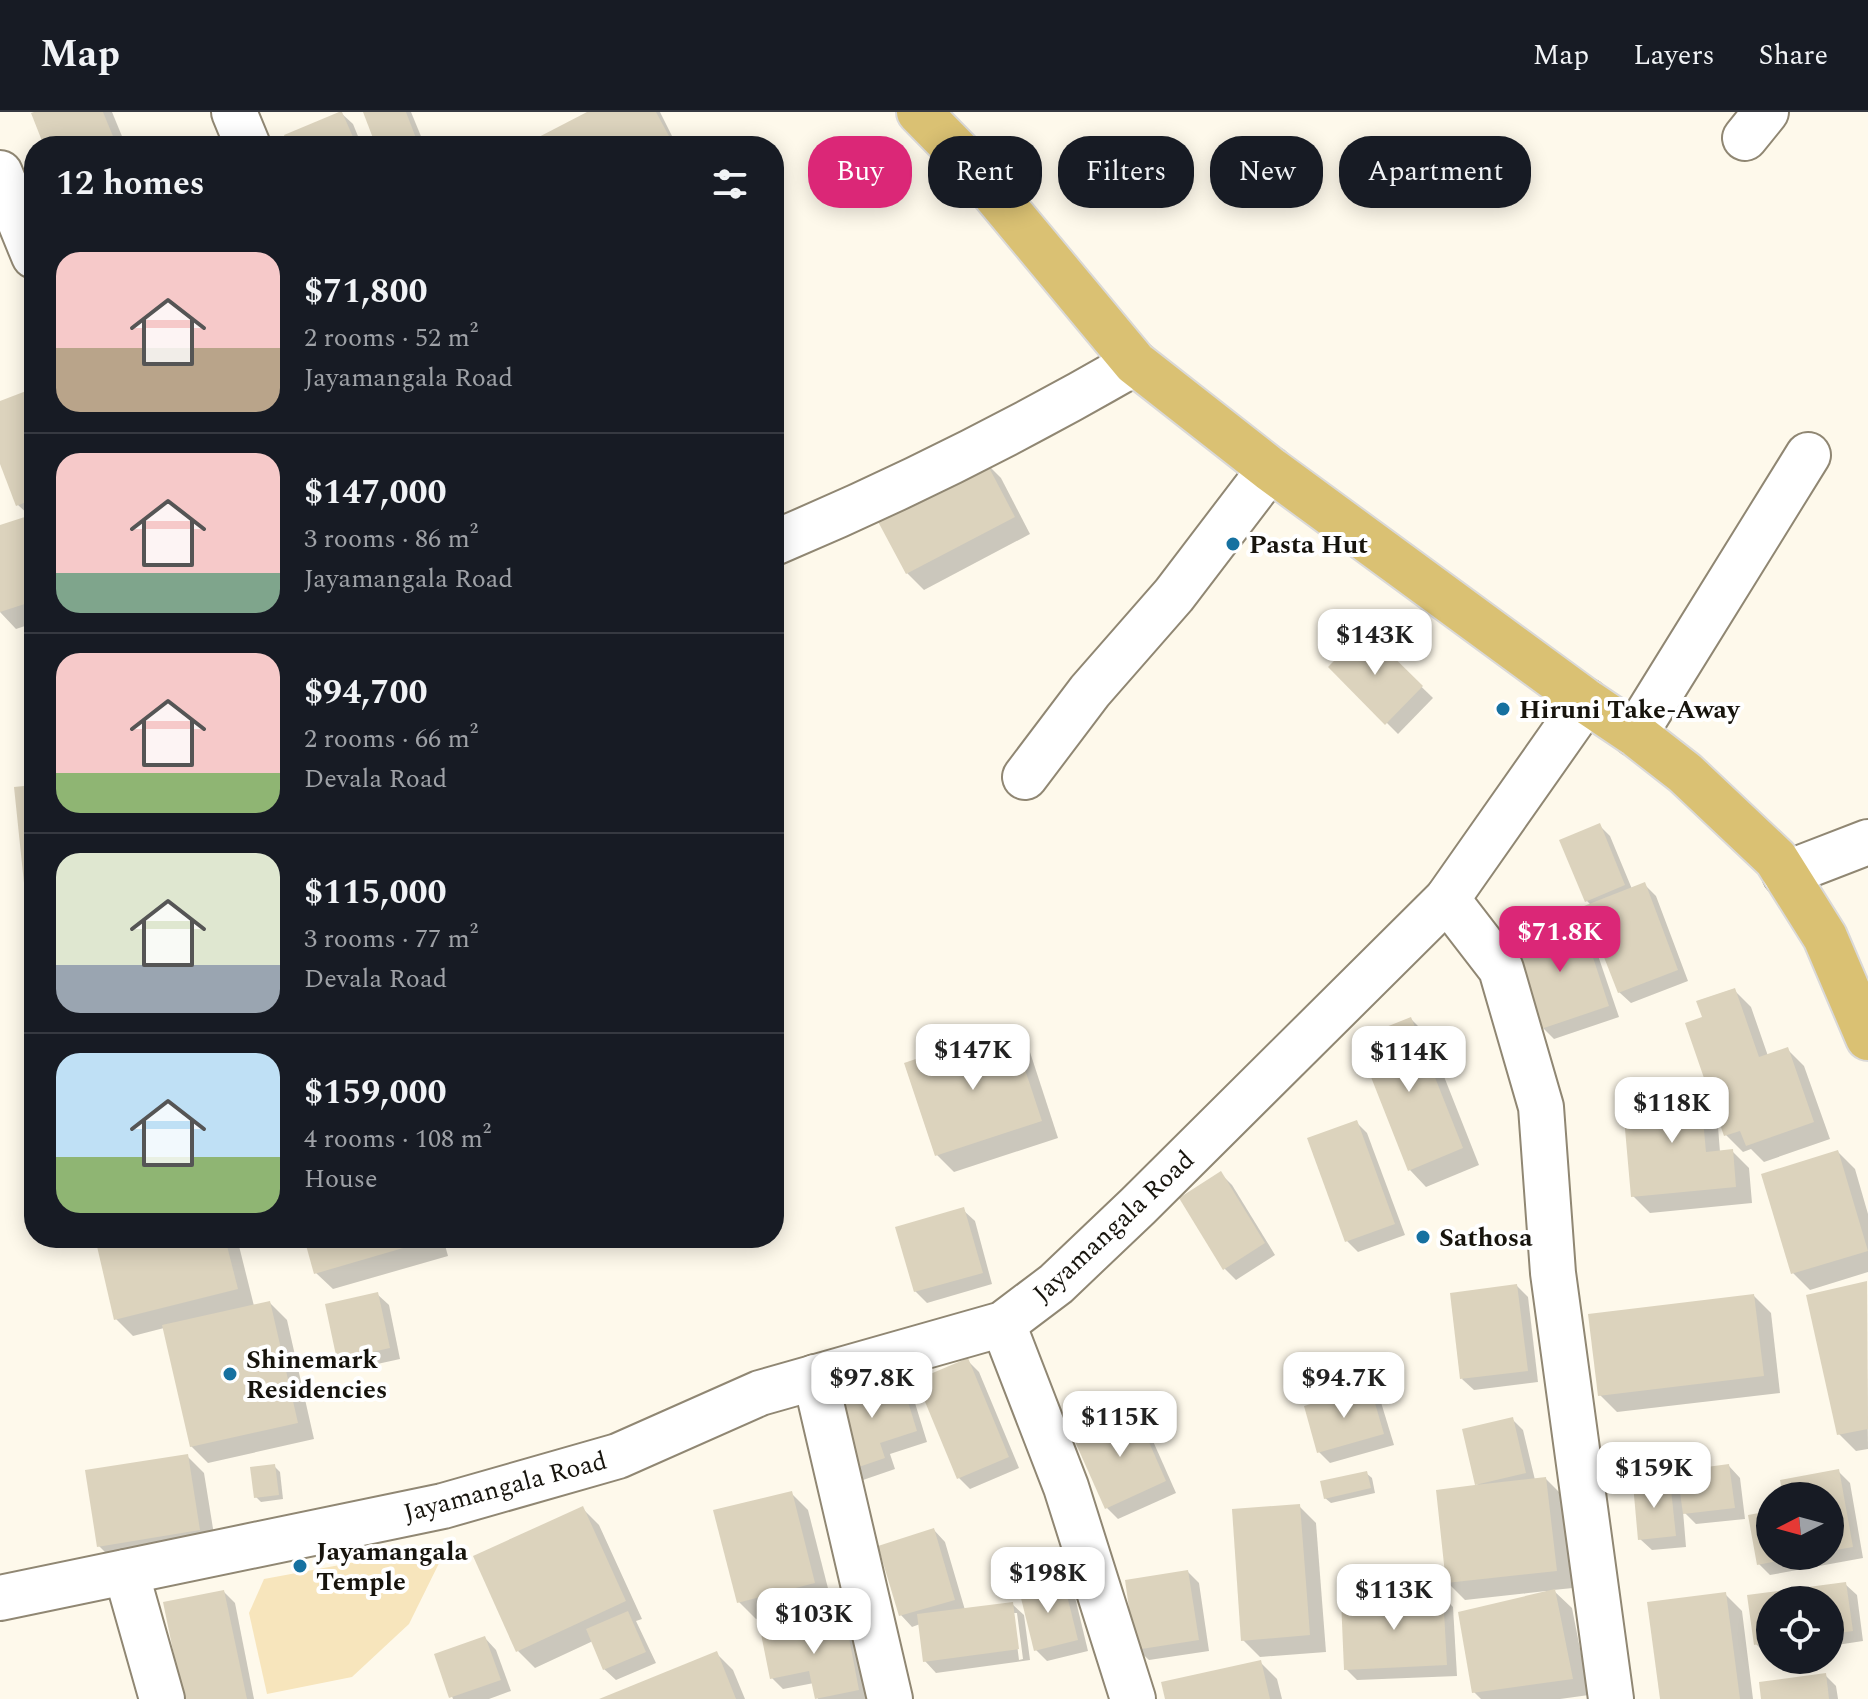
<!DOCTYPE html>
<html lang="en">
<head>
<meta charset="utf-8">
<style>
  body { margin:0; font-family:Spectral,serif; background:#242831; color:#f1f3f6; height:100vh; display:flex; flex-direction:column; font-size:30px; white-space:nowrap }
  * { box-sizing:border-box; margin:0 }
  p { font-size:26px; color:#9ea1a6 }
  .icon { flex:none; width:44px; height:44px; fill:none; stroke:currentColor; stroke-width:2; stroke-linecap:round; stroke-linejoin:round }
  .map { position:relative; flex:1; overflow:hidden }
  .details { position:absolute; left:24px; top:24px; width:760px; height:1112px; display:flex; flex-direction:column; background:#171b24; border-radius:32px; box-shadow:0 4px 20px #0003 }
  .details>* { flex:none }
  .hud { position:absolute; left:808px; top:24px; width:760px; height:72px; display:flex; gap:16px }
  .needle { width:52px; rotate:264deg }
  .tools { position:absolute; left:1756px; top:1370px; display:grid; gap:16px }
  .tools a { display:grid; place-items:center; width:88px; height:88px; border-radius:50%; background:#171b24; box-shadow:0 4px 20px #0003; font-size:40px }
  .price { position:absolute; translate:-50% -68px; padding:0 18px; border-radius:16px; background:#fff; color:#222; font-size:26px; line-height:52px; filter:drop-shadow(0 2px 4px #0008) }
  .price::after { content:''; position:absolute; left:50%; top:48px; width:24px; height:18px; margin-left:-12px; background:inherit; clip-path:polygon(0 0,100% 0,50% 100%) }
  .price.active { background:#db2777; color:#fff }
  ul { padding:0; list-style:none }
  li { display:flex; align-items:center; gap:24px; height:200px; padding:0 32px }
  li+li { border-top:2px solid #363941 }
  li span { display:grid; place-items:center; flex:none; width:224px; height:160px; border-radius:24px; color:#555 }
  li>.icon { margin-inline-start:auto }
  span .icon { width:96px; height:96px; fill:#fffc; stroke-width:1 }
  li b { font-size:34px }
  h2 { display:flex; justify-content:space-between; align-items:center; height:96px; padding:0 32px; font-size:34px }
  .chip { padding:0 28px; border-radius:32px; background:#171b24; box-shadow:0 4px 20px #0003; font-size:28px; line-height:72px }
  .chip.active { background:#db2777; color:#fff }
  header { display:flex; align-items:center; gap:48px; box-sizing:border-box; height:112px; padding:0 40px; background:#171b24; border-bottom:2px solid #363941 }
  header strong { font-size:38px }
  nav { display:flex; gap:44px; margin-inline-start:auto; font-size:28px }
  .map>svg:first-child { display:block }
  .green { fill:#f7e5bc }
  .shadow { fill:#0003; fill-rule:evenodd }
  .building { fill:#dcd3bd }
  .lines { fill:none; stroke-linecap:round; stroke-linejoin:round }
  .street-casing { stroke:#908773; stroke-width:48 }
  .primary-casing { stroke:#dad9d8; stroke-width:48 }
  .street { stroke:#fff; stroke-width:44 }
  .primary { stroke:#dac173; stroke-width:44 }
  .poi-dot { fill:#1671a0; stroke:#fff; stroke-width:3 }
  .labels { text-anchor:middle; stroke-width:8; stroke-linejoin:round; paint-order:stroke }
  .poi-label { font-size:26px; font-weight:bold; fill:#17140d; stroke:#fff; text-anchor:start }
  .street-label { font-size:26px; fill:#17140d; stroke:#fff }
</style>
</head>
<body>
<header>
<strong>Map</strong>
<nav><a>Map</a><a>Layers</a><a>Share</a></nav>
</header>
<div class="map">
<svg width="1868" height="1587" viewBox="0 0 1868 1587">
  <rect width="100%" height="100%" fill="#fef9eb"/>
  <!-- green -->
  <path class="green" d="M448,1433L409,1512L352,1565L267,1582L249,1501L264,1467Z"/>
  <!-- shadow -->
  <g class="shadow">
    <path d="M40,0H112L126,34H46Z"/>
    <path d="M365,0H411L425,34H378Z"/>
    <path d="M591,0H660L677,34H538Z"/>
    <path d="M341,1L353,12L362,34H290Z"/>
    <path d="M34,278V511L16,517L0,500V415L31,405L18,393L0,346V291Z"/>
    <path d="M984,349L1001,366L1030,422L924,478L907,461Z"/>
    <path d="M1365,520L1433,586L1398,622L1331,555Z"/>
    <path d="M1599,713L1610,724L1632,777L1644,772L1656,784L1688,869L1631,891L1619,880L1591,793L1587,789Z"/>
    <path d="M1579,809L1590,820L1619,905L1554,927L1543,916Z"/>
    <path d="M1734,878L1751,895L1768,944L1787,937L1804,954L1830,1027L1764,1050L1751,1037L1743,1040L1726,1023L1717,1002L1720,1040L1732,1039L1749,1056L1752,1091L1650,1101L1633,1084L1699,977L1716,994L1705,906Z"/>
    <path d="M1411,907L1428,924L1479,1053L1426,1075L1410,1058Z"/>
    <path d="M1011,917L1028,934L1058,1026L954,1060L937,1043Z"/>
    <path d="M1356,1010L1367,1021L1405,1123L1358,1140L1347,1129Z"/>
    <path d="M1838,1040L1855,1057L1868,1102V1160L1810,1178L1793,1161Z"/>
    <path d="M1221,1062L1232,1073L1275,1143L1236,1168L1225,1157Z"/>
    <path d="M963,1098L975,1109L992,1172L927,1191L915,1179Z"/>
    <path d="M120,1126H237L254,1194L270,1191L287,1208L314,1327L208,1351L191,1334L164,1216L133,1224L116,1207Z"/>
    <path d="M306,1126H443L448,1144L333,1177L316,1161Z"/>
    <path d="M1866,1172L1868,1337L1856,1339L1839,1322Z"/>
    <path d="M1517,1174L1528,1185L1538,1270L1474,1278L1462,1267Z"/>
    <path d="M377,1182L389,1193L400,1247L350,1258L339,1247Z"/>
    <path d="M1754,1184L1771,1201L1780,1281L1617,1300L1600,1283Z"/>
    <path d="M968,1249L979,1260L1019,1356L970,1377L959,1366Z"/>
    <path d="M899,1267L911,1278L927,1330L890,1342L895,1357L863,1368L851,1357Z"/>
    <path d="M1369,1276L1380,1287L1394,1333L1330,1351L1319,1340Z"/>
    <path d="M1134,1300L1145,1311L1176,1381L1118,1407L1107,1396Z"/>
    <path d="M1512,1307L1523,1318L1535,1368L1546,1367L1563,1384L1573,1476L1553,1478L1572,1496L1589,1583L1560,1587H1481L1474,1580L1546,1481V1479L1465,1488L1448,1471L1479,1375L1477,1372Z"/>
    <path d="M187,1344L204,1361L216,1435L116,1451L99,1434Z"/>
    <path d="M1729,1354L1740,1366L1745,1407L1696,1412L1683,1399L1686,1435L1652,1438L1640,1427L1670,1370L1682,1383Z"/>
    <path d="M275,1355L280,1360L283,1387L261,1390L256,1385Z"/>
    <path d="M1838,1359L1850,1371L1863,1446L1770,1463L1759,1452L1770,1401V1444H1830V1384H1785Z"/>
    <path d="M1366,1361L1372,1366L1375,1381L1331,1391L1325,1386Z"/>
    <path d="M791,1381L808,1398L831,1488L756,1507L739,1490Z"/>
    <path d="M1299,1394L1316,1411L1326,1540L1260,1545L1243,1528Z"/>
    <path d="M582,1396L599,1413L642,1507L636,1509L656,1551L616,1568L604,1557L593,1529L535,1556L518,1539Z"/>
    <path d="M934,1418L945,1430L965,1498L1012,1492L1024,1503L1030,1548L936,1561L925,1549L920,1512L912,1515L901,1503ZM1013,1501H1017L1023,1547L1019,1548Z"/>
    <path d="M1188,1460L1199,1471L1209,1539L1149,1548L1137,1537Z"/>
    <path d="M1063,1470L1074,1481L1088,1539L1047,1549L1036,1538Z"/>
    <path d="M1845,1472L1857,1483L1863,1529L1830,1534V1488H1770V1542L1767,1543L1756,1532L1749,1485Z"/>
    <path d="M224,1480L235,1491L254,1587H185Z"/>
    <path d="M1725,1482L1742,1499L1753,1587H1662Z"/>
    <path d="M1442,1484L1453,1495L1457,1564L1357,1568L1346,1557Z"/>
    <path d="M844,1507L855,1518L869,1587H818L814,1571L783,1577L772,1566Z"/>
    <path d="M485,1526L496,1538L511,1579L489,1587H453L436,1544Z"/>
    <path d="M716,1541L733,1558L745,1587H604Z"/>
    <path d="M1260,1550L1277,1567L1282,1587H1167Z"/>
    <path d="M1825,1563L1836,1574L1838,1587H1763Z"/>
  </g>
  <!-- building -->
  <g class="building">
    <path d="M34,0H103L117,34H44L31,1Z"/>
    <path d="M339,0H342L357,34H288L284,23Z"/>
    <path d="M363,0H406L419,34H376Z"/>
    <path d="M587,0H656L670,26L655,34H536L533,28Z"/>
    <path d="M34,276V387L16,394L0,352V289Z"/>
    <path d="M984,346L1015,405L906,462L875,404Z"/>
    <path d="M34,402V489L0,500V413Z"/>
    <path d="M1365,517L1423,574L1385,613L1328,555Z"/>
    <path d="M34,673V800H27L14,675Z"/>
    <path d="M1600,711L1625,773L1585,790L1559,728Z"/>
    <path d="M1645,770L1678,858L1618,881L1584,794Z"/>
    <path d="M1580,806L1609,894L1541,917L1511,830Z"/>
    <path d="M1735,876L1759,945L1788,935L1814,1010L1746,1034L1740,1019L1724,1024L1685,911L1702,905L1696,889Z"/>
    <path d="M1411,905L1463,1036L1408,1059L1356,927Z"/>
    <path d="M1011,915L1042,1009L935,1044L904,951Z"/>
    <path d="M1700,975L1706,1040L1733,1037L1736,1075L1631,1085L1622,983Z"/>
    <path d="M1357,1008L1395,1112L1345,1130L1307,1026Z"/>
    <path d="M1838,1038L1868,1139L1791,1162L1761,1062Z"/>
    <path d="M1221,1059L1265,1131L1223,1158L1179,1086Z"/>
    <path d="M964,1095L983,1161L914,1180L895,1115Z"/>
    <path d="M112,1126H225L238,1177L114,1208L96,1130Z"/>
    <path d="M304,1126H434V1127L314,1162Z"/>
    <path d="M1867,1169L1868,1317L1837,1323L1806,1183Z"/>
    <path d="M1517,1172L1528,1259L1460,1267L1450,1181Z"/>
    <path d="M378,1180L390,1236L337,1248L325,1192Z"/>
    <path d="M1754,1182L1764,1264L1598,1284L1588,1202Z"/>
    <path d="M270,1189L298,1311L190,1335L162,1213Z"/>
    <path d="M968,1246L1009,1345L957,1367L916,1268Z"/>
    <path d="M900,1264L917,1319L880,1331L885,1346L850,1358L828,1287Z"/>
    <path d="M1370,1274L1384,1322L1317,1341L1304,1294Z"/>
    <path d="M1135,1298L1166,1369L1105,1397L1073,1325Z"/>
    <path d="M1513,1305L1526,1361L1475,1373L1546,1365L1557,1459L1446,1471L1436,1378L1475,1373L1462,1317Z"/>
    <path d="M188,1342L200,1418L97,1435L85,1358Z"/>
    <path d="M275,1352L279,1383L254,1386L250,1355Z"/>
    <path d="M1729,1352L1735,1396L1683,1402L1677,1359Z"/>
    <path d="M1839,1357L1853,1435L1830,1439V1384H1783L1780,1368Z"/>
    <path d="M1367,1359L1371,1376L1324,1387L1320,1369Z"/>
    <path d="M1670,1368L1676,1424L1638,1428L1633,1372Z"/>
    <path d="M792,1379L815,1471L737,1491L713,1398Z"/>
    <path d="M1300,1392L1310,1523L1241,1529L1232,1397Z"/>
    <path d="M583,1394L626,1489L516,1540L473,1444Z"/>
    <path d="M1770,1399V1444L1797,1445L1757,1453L1748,1403Z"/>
    <path d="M934,1416L955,1488L899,1504L878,1434Z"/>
    <path d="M1188,1458L1199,1528L1135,1538L1125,1468Z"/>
    <path d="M1063,1467L1078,1528L1034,1539L1019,1478Z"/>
    <path d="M1846,1470L1853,1519L1830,1522V1488H1770V1530L1754,1533L1747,1483Z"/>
    <path d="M1555,1477L1573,1567L1472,1581L1458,1500Z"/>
    <path d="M224,1478L247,1587H183L163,1490Z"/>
    <path d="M1726,1480L1740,1587H1660L1647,1490Z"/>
    <path d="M1443,1482L1447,1553L1344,1558L1341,1487Z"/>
    <path d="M1013,1490L1019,1537L923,1550L917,1502Z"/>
    <path d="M628,1499L646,1540L603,1558L586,1517Z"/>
    <path d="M845,1505L859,1578L815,1587L809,1559L770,1567L761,1522Z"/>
    <path d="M485,1524L501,1568L449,1586L434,1542Z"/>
    <path d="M717,1539L736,1587H599Z"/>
    <path d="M1261,1548L1270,1587H1165L1161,1570Z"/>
    <path d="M1826,1561L1829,1587H1761L1759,1570Z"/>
  </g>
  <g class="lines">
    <defs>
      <g id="street">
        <path d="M234,0L248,34"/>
        <path d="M1745,26L1766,0"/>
        <path d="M0,61L34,144"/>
        <path d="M774,431C898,379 1019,318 1135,251"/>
        <path d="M1635,622L1808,343"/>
        <path d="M1025,665L1090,579L1174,483L1270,357"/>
        <path d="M1785,762L1868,730"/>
        <path d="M1447,787L1501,857L1541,995L1553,1161L1611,1587"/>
        <path d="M1003,1212L1066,1375L1133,1587"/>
        <path d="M815,1265L890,1587"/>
        <path d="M126,1460L162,1587"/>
        <path d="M0,1486L443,1394L618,1344L760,1281L1003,1212L1056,1172L1138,1094L1447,787L1586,589"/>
      </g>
      <path id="primary" d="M919,0L967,49L1135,251L1270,357L1586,589L1635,622L1685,661L1776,747L1825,825L1868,926"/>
    </defs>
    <!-- street casing -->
    <use href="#street" class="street-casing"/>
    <!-- primary casing -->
    <use href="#primary" class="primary-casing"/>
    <!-- street -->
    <use href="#street" class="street"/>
    <!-- primary -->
    <use href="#primary" class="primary"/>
  </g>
  <!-- markers -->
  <g class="poi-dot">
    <circle cx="1233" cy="432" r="8"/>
    <circle cx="1503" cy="597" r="8"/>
    <circle cx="1423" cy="1125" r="8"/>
    <circle cx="230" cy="1262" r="8"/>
    <circle cx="300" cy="1454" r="8"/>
  </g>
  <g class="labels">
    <!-- poi labels -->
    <g class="poi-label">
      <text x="1249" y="441">Pasta Hut</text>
      <text x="1519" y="606">Hiruni Take-Away</text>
      <text x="1439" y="1134">Sathosa</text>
      <text x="246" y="1256">Shinemark<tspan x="246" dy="30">Residencies</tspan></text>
      <text x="316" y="1448">Jayamangala<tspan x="316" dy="30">Temple</tspan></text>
    </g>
    <!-- street labels -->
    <g class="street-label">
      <text transform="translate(1113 1114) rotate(-43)" y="9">Jayamangala Road</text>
      <text transform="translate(505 1374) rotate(-15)" y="9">Jayamangala Road</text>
    </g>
  </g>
</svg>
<div class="tools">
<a><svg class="needle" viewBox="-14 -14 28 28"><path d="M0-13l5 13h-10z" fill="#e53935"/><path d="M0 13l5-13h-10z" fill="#9ea1a6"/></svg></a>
<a><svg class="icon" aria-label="locate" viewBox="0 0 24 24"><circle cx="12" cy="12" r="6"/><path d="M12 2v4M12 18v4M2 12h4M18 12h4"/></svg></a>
</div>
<b class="price" style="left:1375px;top:565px">$143K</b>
<b class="price active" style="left:1560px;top:862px">$71.8K</b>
<b class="price" style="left:973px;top:980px">$147K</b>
<b class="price" style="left:1409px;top:982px">$114K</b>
<b class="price" style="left:1672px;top:1033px">$118K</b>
<b class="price" style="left:872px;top:1308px">$97.8K</b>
<b class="price" style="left:1344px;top:1308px">$94.7K</b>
<b class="price" style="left:1120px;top:1347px">$115K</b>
<b class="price" style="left:1654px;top:1398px">$159K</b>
<b class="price" style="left:1048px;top:1503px">$198K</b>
<b class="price" style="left:1394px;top:1520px">$113K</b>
<b class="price" style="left:814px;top:1544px">$103K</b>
<div class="hud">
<a class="chip active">Buy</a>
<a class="chip">Rent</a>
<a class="chip">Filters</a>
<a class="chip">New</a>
<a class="chip">Apartment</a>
</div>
<section class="details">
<h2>12 homes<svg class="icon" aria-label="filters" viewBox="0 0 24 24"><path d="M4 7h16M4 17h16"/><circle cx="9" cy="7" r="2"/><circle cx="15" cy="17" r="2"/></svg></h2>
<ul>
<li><span style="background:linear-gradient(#f6c9c9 60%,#b9a48a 0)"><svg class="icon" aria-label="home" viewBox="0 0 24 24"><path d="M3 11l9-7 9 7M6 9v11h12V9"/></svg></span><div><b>$71,800</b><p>2 rooms · 52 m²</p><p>Jayamangala Road</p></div></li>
<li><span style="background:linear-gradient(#f6c9c9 75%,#7fa58c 0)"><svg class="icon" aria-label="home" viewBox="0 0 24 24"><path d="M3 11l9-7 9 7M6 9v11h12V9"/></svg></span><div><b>$147,000</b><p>3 rooms · 86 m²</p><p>Jayamangala Road</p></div></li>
<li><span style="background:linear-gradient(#f6c9c9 75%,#8fb573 0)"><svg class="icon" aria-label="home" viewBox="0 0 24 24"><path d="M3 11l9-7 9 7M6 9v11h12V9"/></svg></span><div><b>$94,700</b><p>2 rooms · 66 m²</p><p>Devala Road</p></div></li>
<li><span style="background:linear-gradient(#dfe7d0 70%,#9aa5b1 0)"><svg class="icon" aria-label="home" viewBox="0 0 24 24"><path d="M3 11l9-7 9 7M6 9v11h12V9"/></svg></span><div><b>$115,000</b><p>3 rooms · 77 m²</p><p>Devala Road</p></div></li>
<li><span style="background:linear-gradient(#bfe0f5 65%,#8fb573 0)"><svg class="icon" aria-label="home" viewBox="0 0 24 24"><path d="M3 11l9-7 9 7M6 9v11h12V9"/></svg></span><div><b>$159,000</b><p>4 rooms · 108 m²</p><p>House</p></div></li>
</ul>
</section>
</div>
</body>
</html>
